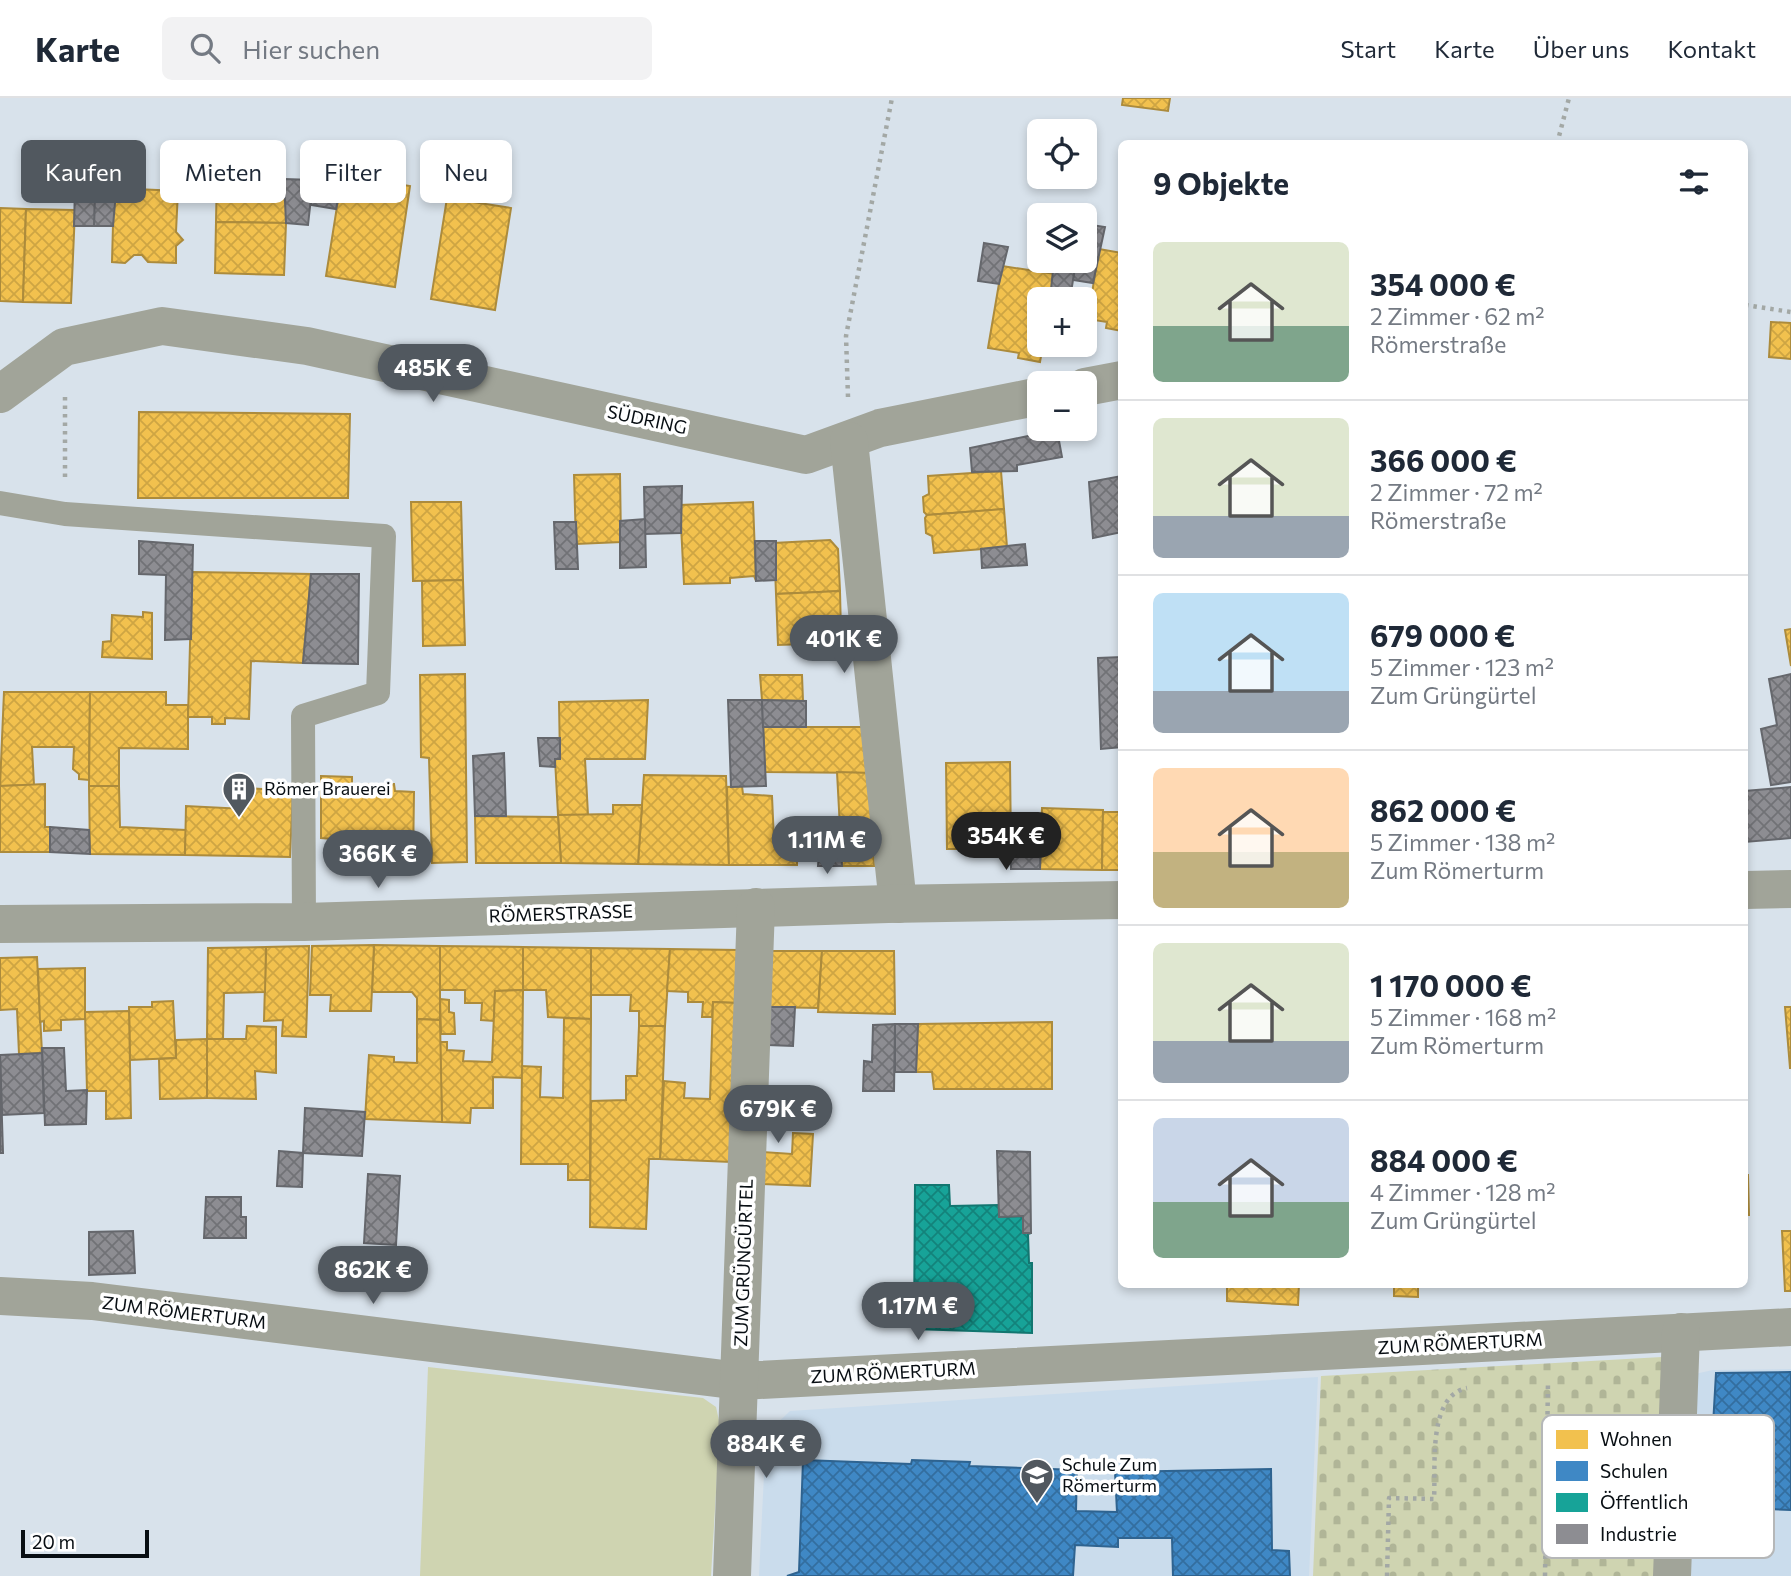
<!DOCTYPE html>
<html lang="de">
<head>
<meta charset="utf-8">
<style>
  body { margin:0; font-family:Commissioner,sans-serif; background:#f2f2f3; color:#1f2937; height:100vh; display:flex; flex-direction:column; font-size:26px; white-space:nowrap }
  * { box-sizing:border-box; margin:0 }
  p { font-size:23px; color:#747a83 }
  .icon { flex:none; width:38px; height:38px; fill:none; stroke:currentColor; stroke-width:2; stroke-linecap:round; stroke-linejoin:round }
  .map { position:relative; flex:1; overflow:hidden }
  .side { position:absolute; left:1118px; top:42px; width:630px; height:1148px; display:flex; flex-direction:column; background:#fff; border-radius:10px; box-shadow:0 4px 10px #0003 }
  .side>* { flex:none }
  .hud { position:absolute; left:21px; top:42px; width:665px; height:63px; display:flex; gap:14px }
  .fabs { position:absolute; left:1027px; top:21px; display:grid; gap:14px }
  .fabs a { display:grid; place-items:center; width:70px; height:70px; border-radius:10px; background:#fff; box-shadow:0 4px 10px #0003; font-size:35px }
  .scale { position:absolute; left:21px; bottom:18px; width:128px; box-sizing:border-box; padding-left:7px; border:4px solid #080e13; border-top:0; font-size:19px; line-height:24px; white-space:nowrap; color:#080e13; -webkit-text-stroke:5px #fff; paint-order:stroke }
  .price { position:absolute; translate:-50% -60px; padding:0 16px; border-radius:24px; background:#51585f; color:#fff; font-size:23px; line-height:46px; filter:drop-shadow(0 2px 4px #0008) }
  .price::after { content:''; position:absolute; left:50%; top:42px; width:21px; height:16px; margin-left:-10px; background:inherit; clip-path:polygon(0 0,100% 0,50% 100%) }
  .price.on { background:#222; color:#fff }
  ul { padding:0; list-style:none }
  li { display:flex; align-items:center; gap:21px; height:175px; padding:0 35px }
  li+li { border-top:2px solid #e0e1e3 }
  li span { display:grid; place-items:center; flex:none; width:196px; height:140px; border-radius:10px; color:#555 }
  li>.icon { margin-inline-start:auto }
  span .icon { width:84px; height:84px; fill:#fffc; stroke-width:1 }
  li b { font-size:30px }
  h2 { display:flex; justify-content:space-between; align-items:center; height:84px; padding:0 35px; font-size:30px }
  .chip { padding:0 24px; border-radius:10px; background:#fff; box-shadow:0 4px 10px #0003; font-size:24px; line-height:63px }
  .chip.on { background:#51585f; color:#fff }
  header { display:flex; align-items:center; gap:42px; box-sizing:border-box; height:98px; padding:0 35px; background:#fff; border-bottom:2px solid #e0e1e3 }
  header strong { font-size:33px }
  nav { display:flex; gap:38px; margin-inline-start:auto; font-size:24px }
  .search { width:490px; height:63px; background:#f2f2f3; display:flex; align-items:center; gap:18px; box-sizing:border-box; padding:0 24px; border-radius:10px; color:#747a83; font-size:26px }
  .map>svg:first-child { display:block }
  .built { fill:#cadcec }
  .green { fill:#cfd4b1 }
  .cemetery { fill:url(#cemetery-stones) }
  .homes { fill:url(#homes-cross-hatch); stroke:#ac8b3c; stroke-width:2 }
  .schools { fill:url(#schools-cross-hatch); stroke:#2e6390; stroke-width:2 }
  .public { fill:url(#public-cross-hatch); stroke:#127670; stroke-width:2 }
  .industry { fill:url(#industry-cross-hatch); stroke:#65676c; stroke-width:2 }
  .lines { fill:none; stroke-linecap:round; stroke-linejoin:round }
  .path { stroke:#a3a8a5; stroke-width:4.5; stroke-dasharray:3.5 5; stroke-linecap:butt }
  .lane { stroke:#a1a499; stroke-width:24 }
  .street { stroke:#a1a499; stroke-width:38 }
  .labels { text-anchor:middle; stroke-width:7; stroke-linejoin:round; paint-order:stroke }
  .street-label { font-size:18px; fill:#080e13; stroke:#fff }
  .poi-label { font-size:18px; fill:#080e13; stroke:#fff; text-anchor:start }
  .key { fill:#fff; stroke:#b5b7b8; stroke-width:2 }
  .key-label { font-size:19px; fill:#080e13 }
</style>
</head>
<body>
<header>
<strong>Karte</strong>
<div class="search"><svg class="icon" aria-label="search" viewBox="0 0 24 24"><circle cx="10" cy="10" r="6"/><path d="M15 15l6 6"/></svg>Hier suchen</div>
<nav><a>Start</a><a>Karte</a><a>Über uns</a><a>Kontakt</a></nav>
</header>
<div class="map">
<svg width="1791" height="1478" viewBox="0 0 1791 1478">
  <defs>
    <pattern id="cemetery-stones" width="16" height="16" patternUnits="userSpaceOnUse" patternTransform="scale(1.75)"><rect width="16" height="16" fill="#cfd4b1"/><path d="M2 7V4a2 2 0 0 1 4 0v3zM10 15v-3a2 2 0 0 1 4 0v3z" fill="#b0b597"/></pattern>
    <pattern id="homes-cross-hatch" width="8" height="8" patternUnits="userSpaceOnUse" patternTransform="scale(1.75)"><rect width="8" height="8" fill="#f2c14e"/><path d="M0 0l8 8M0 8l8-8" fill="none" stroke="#cea543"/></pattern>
    <pattern id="schools-cross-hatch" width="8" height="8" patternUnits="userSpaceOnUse" patternTransform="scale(1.75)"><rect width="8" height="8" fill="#3f88c5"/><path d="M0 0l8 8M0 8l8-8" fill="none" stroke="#336e9f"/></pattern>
    <pattern id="public-cross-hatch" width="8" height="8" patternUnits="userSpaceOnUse" patternTransform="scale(1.75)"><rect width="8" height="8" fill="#17a398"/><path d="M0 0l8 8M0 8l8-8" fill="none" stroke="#13837b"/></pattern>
    <pattern id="industry-cross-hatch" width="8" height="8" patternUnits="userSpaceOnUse" patternTransform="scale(1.75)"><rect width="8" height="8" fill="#8d8d92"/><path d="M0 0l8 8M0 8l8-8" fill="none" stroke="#717276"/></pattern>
  </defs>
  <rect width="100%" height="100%" fill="#d8e2eb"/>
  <!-- built -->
  <g class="built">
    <path d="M1791,1271V1478H1687L1695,1276L1713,1272Z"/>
    <path d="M1318,1279L1309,1478H759L766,1336L790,1313Z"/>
  </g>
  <!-- green -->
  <path class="green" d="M428,1269L703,1300L716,1309L720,1327L711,1478H420Z"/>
  <!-- cemetery -->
  <path class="cemetery" d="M1662,1259L1654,1478H1313L1321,1278Z"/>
  <!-- homes -->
  <g class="homes">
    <path d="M1123,0H1170L1168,13L1122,7Z"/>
    <path d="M1085,40L1093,41L1091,61L1085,60Z"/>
    <path d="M258,67L265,75L264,89L286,90V125L216,124L217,73L241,74L248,68Z"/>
    <path d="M342,77L410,88L395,189L326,178Z"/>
    <path d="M114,90L178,93L176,134L183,142L176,148V165L148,164L142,157H134L125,165L112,164Z"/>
    <path d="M447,100L511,110L495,212L431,201Z"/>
    <path d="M0,110L26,111L23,204L0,203Z"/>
    <path d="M26,111L75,112L71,205L23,204Z"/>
    <path d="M216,124L286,125L284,177L215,175Z"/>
    <path d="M1099,151L1122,155V233L1106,230L1107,224L1088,221Z"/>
    <path d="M1002,168L1055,176L1050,201H1040V247H1043L1040,264L1018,260L1019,255L988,250Z"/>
    <path d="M1771,224L1791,225V261L1769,259Z"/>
    <path d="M139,314L350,316L348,400H138Z"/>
    <path d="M1001,373L1004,411L927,417L924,414L923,399L929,396L928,378Z"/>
    <path d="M620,376L621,444L576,446L574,377Z"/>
    <path d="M411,404H461L463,482L413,483Z"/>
    <path d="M753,404L756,483L754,478L730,480V485L684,486L680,407Z"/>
    <path d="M1004,411L1007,449L934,455L932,438L926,435L925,420L927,417Z"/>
    <path d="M830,442L838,451L840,493L776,496L774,445Z"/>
    <path d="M192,474L311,476L303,565L251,563L249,621L225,620V626H212V619H188Z"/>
    <path d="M463,482L465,547L423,548L422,483Z"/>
    <path d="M840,493L841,535L833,545L778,547L776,496Z"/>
    <path d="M143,514L152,515V561L102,559L103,544L111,543L112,517L143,519Z"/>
    <path d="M1791,531V568L1785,532Z"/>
    <path d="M465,576L467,764L432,765L429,660L421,659L420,577Z"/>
    <path d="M760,577H802L803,603L762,602Z"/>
    <path d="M4,594H90L89,682L79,681V676L73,671L74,649H32L34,687L0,688Z"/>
    <path d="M90,594H166V607H188V651L119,650V688H89Z"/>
    <path d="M648,602L645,661H585L588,717H558L555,661H560L559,604Z"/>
    <path d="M763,629H867L870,675L765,674Z"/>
    <path d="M1010,664L1011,751H947L946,665Z"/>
    <path d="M837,674L870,675L874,768H842Z"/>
    <path d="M644,677L726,678L729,767L638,766Z"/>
    <path d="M321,678L352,679V692L368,694L367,686H394L395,693L414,694L413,764L333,761V741L321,740Z"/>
    <path d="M45,686V729H50V754H0V688Z"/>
    <path d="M89,688H119L120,729L186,732L185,757L90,756Z"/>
    <path d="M742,688L743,696L772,698L774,743L797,744V767H729L727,689Z"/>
    <path d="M245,690L293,693L290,759L185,757L186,708L245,711Z"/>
    <path d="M613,707H642L638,766L561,765L558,717L613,716Z"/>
    <path d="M1042,710L1103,712L1102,772L1040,771Z"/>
    <path d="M1103,714H1122V772H1102Z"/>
    <path d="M475,718L558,719L561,765H476Z"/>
    <path d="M374,847L440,848V922L417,921V900L412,894H372Z"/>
    <path d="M374,847L371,913H330L331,897H310L312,848Z"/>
    <path d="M309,848L306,939L282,938L283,922L264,923L266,849Z"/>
    <path d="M440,848L523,849V892L495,893L494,923L481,922L482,905H465V892H440Z"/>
    <path d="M266,849L265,894L224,895L223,941H207L208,850Z"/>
    <path d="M523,849L591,850V921L548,919L546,892H523Z"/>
    <path d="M591,850L670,851L665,928H639V913H630L631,897H591Z"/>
    <path d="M670,851L739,852L737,905L713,904L712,919H702L703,904H688V894L667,893Z"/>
    <path d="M771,853H822L818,910L769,909Z"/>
    <path d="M822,853H894L895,916L818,914Z"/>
    <path d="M37,859L42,955L19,956L17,911L0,912V860Z"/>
    <path d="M85,870V921L61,922V932L44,933V923L40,924L38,871Z"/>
    <path d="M523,892L522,980L493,979V1010H471L470,1025L442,1024L440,944H447V952L464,953L463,963L492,964L495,893Z"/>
    <path d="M440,901L449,902V914L454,915L455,936H441Z"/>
    <path d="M173,903L176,960L130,962L129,909H152V904Z"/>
    <path d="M713,904L737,905L731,1064L660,1061L664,983L685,985L684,1000L710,1001Z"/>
    <path d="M1785,909H1791V970H1790Z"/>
    <path d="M129,913L131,1020L106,1021V993H87L85,914Z"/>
    <path d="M564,920L591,921L590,1082H568V1066H521L522,968L541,969L540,999L563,1000Z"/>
    <path d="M417,921L440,922L442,1024L365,1021L369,957L394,959V964L417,965Z"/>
    <path d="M1052,924V991H934L932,974H916L918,926Z"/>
    <path d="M247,928L276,929V975L255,973L256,1001L207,1000V941H246Z"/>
    <path d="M639,928H665L660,1061H649L646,1131L590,1129L591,1003L626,1002V978H637Z"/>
    <path d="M207,941V1000L160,1001L159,961L176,960V942Z"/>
    <path d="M793,1035L813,1036L810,1088L762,1086L763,1054L792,1056Z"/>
    <path d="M1745,1077H1748L1749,1117H1745Z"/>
    <path d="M1782,1133H1791V1193H1785Z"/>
    <path d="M1227,1186H1299L1298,1207L1227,1203Z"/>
    <path d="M1394,1186H1418V1199L1394,1198Z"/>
  </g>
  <!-- schools -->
  <g class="schools">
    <path d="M1791,1274V1412L1767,1411L1769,1435L1707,1432L1716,1275Z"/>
    <path d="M803,1362L911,1366L912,1362L970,1364L969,1368L1077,1372L1076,1413L1117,1414L1115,1374L1271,1371L1272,1452L1289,1453L1290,1478H1173L1172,1440H1118V1449L1075,1447L1073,1478H787L799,1474Z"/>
  </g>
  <!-- public -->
  <path class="public" d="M915,1087H949L950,1108L999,1107V1119L1023,1118V1135H1031L1028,1136L1029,1165H1032V1235L914,1231Z"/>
  <!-- industry -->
  <g class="industry">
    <path d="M316,50L348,55L336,111L311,107Z"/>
    <path d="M199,54H220L217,95L197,94Z"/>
    <path d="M95,71H118L113,128H94Z"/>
    <path d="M284,81L313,82L308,127L286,125Z"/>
    <path d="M75,89H95L94,128H74Z"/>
    <path d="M1085,126L1105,129L1093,185L1073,182L1076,163H1085Z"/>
    <path d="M984,145L1008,149L999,186L978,183Z"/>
    <path d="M1054,163H1076L1070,201H1050Z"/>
    <path d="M1057,332L1062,359L1017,367V373L972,374L970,350Z"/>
    <path d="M1122,378V434L1093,440L1089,384Z"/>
    <path d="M682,388L681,435L645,436L644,389Z"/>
    <path d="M645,421L646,469L620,470V423Z"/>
    <path d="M554,424H576L578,471H556Z"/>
    <path d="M139,443L193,447L191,541L165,542L166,477L139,476Z"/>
    <path d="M755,443H776V482L756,483Z"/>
    <path d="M1025,446L1027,467L982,470L981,451Z"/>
    <path d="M311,476H359L358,566L303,565Z"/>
    <path d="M1122,559V649L1101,651L1098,560Z"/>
    <path d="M1791,576V684L1771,687L1761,631L1777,627L1769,581Z"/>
    <path d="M728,602H762L766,688L731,689Z"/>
    <path d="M762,602L806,603V629H763Z"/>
    <path d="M538,640H560V661H555V669L540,668Z"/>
    <path d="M504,655L506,718H475L473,658Z"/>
    <path d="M1791,689V740L1745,744V693Z"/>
    <path d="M50,729L89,732L90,756L50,754Z"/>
    <path d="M1011,741L1041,744L1040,771H1011Z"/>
    <path d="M819,755H841L842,768H818Z"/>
    <path d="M769,909H795L793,948L768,947Z"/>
    <path d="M895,926H918L916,974H895Z"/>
    <path d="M895,926L894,993H863L864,963L872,964L873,927Z"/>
    <path d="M42,950H64L66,993L87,992L86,1026L45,1027Z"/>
    <path d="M42,955L44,1015L2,1017L0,957Z"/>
    <path d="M0,958L3,1055H0Z"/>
    <path d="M305,1010L365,1014L362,1058L303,1055Z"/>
    <path d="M279,1053L303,1055L302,1089L277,1088Z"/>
    <path d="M997,1053L1030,1054L1031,1135H1023V1118L999,1119Z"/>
    <path d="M368,1076L400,1078L396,1147L364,1145Z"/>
    <path d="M206,1099H241V1119H246V1140H204Z"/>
    <path d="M133,1133L135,1175L89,1177V1134Z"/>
  </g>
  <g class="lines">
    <!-- path -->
    <g class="path">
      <path d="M1557,46L1569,0"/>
      <path d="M1745,207L1791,214"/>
      <path d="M65,299V381"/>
      <path d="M848,299L846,238L892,0"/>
      <path d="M1387,1478L1389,1400L1434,1401C1436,1369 1427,1298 1467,1290"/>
      <path d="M1545,1478L1548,1284"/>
    </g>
    <!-- lane -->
    <path class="lane" d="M0,405L65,416L384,438L378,595L303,618L304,824"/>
    <!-- street -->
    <g class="street">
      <path d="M1085,289L1122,282"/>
      <path d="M0,296L64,249L162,228L307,248L806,357L880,330L1040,298"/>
      <path d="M849,343L898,806"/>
      <path d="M1745,792L1791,791"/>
      <path d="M0,826L304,824L888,806L1122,802"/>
      <path d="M0,1198L92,1203L740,1283L1791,1229"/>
      <path d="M732,1478L756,809"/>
      <path d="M1672,1478L1681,1234"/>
    </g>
  </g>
  <!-- icons -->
  <defs>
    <symbol id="building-pin" viewBox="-11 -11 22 30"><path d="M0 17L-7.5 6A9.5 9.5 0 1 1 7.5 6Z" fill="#51585f" stroke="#fff"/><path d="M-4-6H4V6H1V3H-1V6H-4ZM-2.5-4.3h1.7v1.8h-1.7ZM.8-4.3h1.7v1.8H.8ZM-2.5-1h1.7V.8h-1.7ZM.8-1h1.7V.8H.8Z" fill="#fff"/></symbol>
    <symbol id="school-pin" viewBox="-11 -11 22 30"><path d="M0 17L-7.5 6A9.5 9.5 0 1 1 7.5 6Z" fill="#51585f" stroke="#fff"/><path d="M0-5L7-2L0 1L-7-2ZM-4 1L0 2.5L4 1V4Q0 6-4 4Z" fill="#fff"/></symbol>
  </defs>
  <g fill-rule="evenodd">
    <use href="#building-pin" x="220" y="672" width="38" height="52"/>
    <use href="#school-pin" x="1018" y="1358" width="38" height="52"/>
  </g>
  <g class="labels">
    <!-- street labels -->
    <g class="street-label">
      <text transform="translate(647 322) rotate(12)" y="6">SÜDRING</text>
      <text transform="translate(561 816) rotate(-2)" y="6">RÖMERSTRASSE</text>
      <text transform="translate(744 1165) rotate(-88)" y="6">ZUM GRÜNGÜRTEL</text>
      <text transform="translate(184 1215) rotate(7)" y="6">ZUM RÖMERTURM</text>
      <text transform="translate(1460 1246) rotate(-3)" y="6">ZUM RÖMERTURM</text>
      <text transform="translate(893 1275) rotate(-3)" y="6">ZUM RÖMERTURM</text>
    </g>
    <!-- poi labels -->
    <g class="poi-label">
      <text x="264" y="697">Römer Brauerei</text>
      <text x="1062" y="1373">Schule Zum<tspan x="1062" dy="21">Römerturm</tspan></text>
    </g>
  </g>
  <!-- legend -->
  <rect x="1542" y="1317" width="232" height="143" rx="10" class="key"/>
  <rect x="1556" y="1332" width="32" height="19" fill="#f2c14e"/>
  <rect x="1556" y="1363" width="32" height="20" fill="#3f88c5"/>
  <rect x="1556" y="1395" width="32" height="19" fill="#17a398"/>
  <rect x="1556" y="1426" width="32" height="20" fill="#8d8d92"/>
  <g class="key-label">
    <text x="1600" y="1348">Wohnen</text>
    <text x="1600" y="1380">Schulen</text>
    <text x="1600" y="1411">Öffentlich</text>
    <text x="1600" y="1443">Industrie</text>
  </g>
</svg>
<div class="fabs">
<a><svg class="icon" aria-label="locate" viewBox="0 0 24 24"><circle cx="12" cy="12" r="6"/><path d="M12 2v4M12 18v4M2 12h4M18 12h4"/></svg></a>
<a><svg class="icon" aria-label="layers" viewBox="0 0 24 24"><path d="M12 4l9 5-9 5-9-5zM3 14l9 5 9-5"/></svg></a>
<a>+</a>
<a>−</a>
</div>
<div class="scale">20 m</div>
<b class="price" style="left:433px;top:306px">485K €</b>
<b class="price" style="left:844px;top:577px">401K €</b>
<b class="price on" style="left:1006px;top:774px">354K €</b>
<b class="price" style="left:827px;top:778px">1.11M €</b>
<b class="price" style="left:378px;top:792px">366K €</b>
<b class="price" style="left:778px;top:1047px">679K €</b>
<b class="price" style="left:373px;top:1208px">862K €</b>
<b class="price" style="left:918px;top:1244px">1.17M €</b>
<b class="price" style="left:766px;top:1382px">884K €</b>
<div class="hud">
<a class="chip on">Kaufen</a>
<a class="chip">Mieten</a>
<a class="chip">Filter</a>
<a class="chip">Neu</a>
</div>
<section class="side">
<h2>9 Objekte<svg class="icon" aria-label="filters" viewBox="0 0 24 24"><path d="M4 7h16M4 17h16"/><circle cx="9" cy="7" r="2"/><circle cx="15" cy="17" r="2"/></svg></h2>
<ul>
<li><span style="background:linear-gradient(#dfe7d0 60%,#7fa58c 0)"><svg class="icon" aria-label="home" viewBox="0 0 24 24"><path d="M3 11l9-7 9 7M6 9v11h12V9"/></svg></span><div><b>354 000 €</b><p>2 Zimmer · 62 m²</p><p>Römerstraße</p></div></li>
<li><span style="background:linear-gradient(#dfe7d0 70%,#9aa5b1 0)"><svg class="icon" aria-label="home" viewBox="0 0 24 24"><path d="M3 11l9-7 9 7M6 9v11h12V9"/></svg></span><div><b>366 000 €</b><p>2 Zimmer · 72 m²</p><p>Römerstraße</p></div></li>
<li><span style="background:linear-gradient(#bfe0f5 70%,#9aa5b1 0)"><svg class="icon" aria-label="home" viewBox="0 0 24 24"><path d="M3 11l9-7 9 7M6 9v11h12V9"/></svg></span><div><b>679 000 €</b><p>5 Zimmer · 123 m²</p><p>Zum Grüngürtel</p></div></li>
<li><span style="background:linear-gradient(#ffd9b3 60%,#c2b280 0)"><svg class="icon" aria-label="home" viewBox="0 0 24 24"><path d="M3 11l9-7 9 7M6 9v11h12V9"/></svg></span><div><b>862 000 €</b><p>5 Zimmer · 138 m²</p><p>Zum Römerturm</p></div></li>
<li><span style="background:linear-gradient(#dfe7d0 70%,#9aa5b1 0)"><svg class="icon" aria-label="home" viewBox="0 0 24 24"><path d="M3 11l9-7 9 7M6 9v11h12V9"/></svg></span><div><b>1 170 000 €</b><p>5 Zimmer · 168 m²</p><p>Zum Römerturm</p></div></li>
<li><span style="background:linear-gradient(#c9d6e8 60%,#7fa58c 0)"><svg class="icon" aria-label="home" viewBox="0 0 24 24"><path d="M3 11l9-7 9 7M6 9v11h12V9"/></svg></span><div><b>884 000 €</b><p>4 Zimmer · 128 m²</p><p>Zum Grüngürtel</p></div></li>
</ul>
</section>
</div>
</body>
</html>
